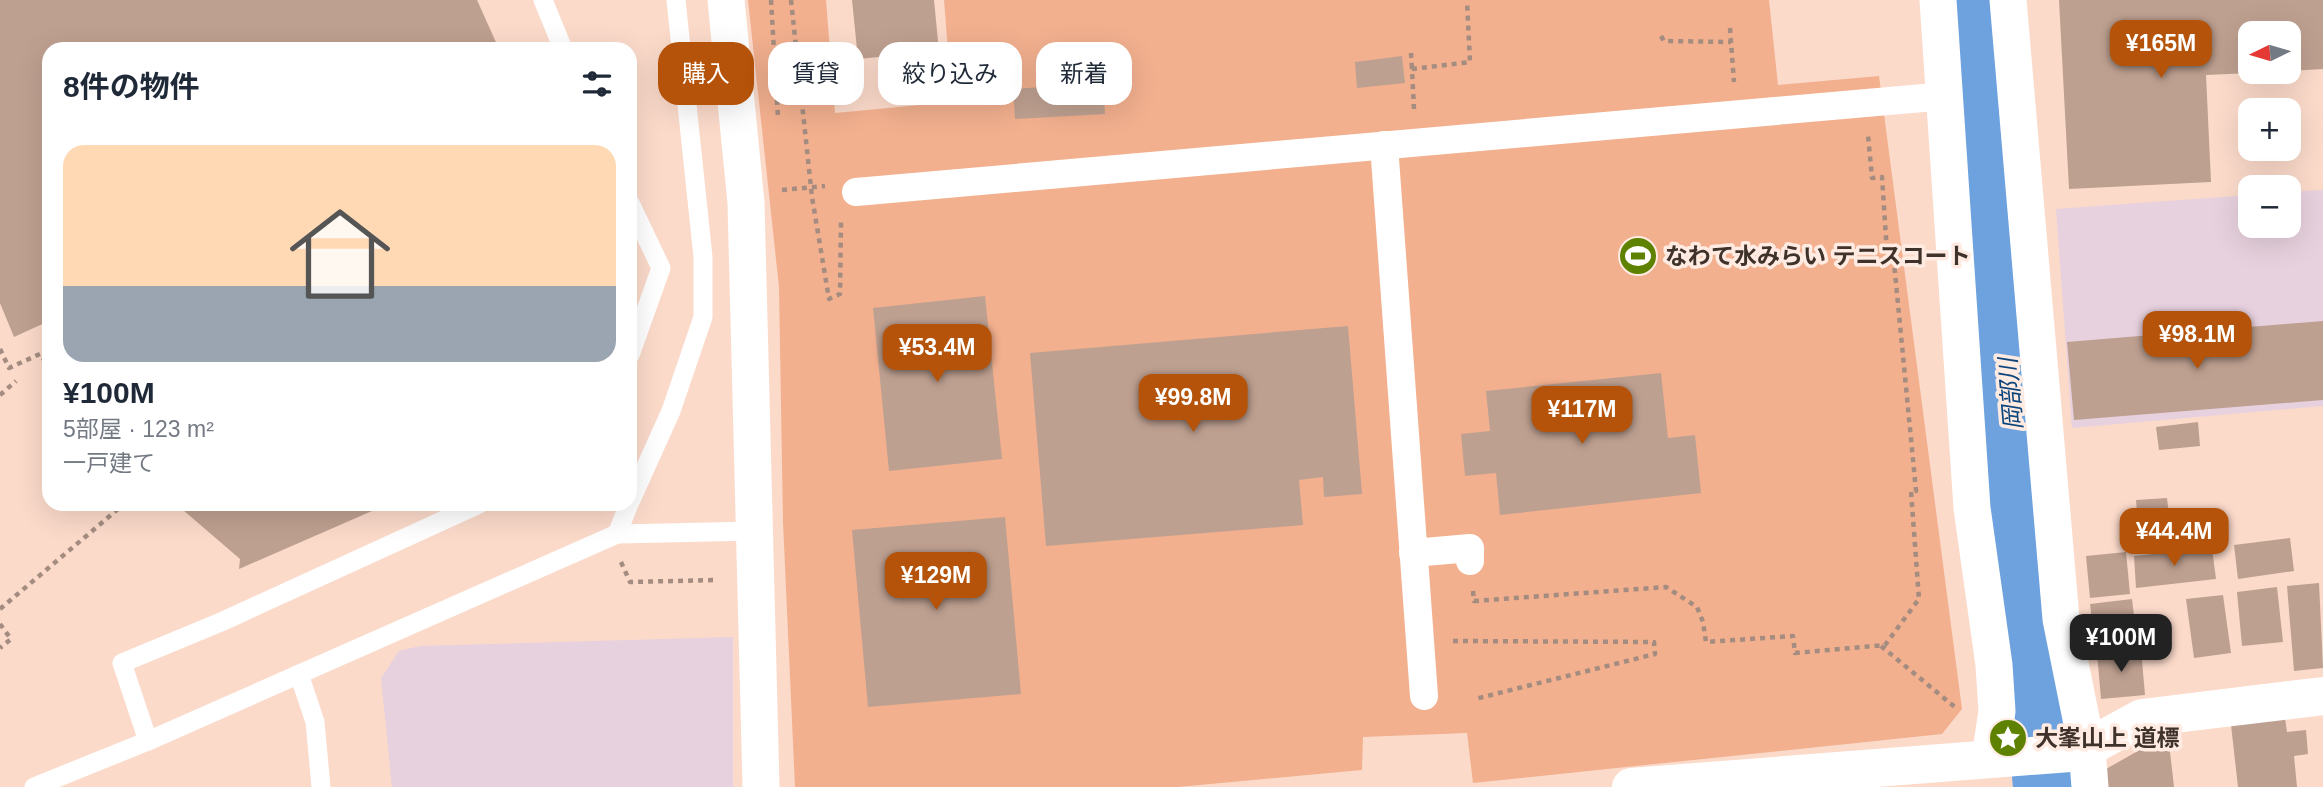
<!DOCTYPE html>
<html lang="ja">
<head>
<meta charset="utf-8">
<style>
  body { margin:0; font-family:Helvetica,"Noto Sans JP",sans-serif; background:#f6f6f7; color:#1f2937; height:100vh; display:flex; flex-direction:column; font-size:26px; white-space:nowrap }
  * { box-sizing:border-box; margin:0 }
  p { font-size:23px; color:#747a83 }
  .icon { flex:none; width:38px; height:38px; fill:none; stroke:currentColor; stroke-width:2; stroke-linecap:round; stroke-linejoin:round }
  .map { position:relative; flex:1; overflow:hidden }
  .sheet { position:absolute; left:42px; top:42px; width:595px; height:469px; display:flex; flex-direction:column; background:#fff; border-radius:21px; box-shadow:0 7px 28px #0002 }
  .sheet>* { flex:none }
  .banner { position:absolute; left:658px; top:42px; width:665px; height:63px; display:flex; gap:14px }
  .needle { width:46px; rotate:265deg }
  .controls { position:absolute; left:2238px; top:21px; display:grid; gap:14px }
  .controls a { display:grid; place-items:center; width:63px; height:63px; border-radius:14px; background:#fff; box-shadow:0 7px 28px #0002; font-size:35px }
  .price { position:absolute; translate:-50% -60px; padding:0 16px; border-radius:14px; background:#b45309; color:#fff; font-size:23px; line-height:46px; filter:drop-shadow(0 2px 4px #0008) }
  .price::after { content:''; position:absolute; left:50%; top:42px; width:21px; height:16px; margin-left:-10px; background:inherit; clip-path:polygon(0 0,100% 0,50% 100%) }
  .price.on { background:#222; color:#fff }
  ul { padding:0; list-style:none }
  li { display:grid; align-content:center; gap:14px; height:371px; padding:0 21px }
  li+li { border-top:2px solid #e0e1e3 }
  li span { display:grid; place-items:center; height:217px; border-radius:21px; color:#555 }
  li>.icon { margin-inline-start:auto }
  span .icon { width:126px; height:126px; fill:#fffc; stroke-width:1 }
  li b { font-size:30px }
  h2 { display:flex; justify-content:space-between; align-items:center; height:84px; padding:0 21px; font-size:30px }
  .tag { padding:0 24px; border-radius:21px; background:#fff; box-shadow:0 7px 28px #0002; font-size:24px; line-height:63px }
  .tag.on { background:#b45309; color:#fff }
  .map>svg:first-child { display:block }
  .industrial { fill:#e7d1de }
  .green { fill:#f2b08f }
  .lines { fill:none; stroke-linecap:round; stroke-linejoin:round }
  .river { stroke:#6ea2de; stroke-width:66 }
  .building { fill:#bea090 }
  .path { stroke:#a48c80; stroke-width:4.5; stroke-dasharray:5 5; stroke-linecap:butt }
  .service { stroke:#fff; stroke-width:19 }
  .pedestrian { stroke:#fff; stroke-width:28 }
  .minor { stroke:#fff; stroke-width:37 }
  .tertiary { stroke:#fff; stroke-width:38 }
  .labels { text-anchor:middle; stroke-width:7; stroke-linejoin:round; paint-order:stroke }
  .poi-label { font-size:23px; font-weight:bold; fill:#3e322b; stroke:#ffebe1; text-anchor:start }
  .water-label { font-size:24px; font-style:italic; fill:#0c457c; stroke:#ffebe1 }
</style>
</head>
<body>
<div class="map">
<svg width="2323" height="787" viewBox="0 0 2323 787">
  <rect width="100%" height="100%" fill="#fbdaca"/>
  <!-- industrial -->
  <g class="industrial">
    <path d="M2323,190V406L2072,428L2056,209L2250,195V226H2289V192Z"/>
    <path d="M733,637V787H392L381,678L399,651L420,646Z"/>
  </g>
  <!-- green -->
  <path class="green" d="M748,0H826L835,113L952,102L944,0H1769L1778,85L1879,76L1962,709L1942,734L1473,783L1467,733L1363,737L1362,770L1178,787H795L783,522L779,287Z"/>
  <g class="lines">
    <!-- river -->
    <path class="river" d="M1977,0L2046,787"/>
  </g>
  <!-- building -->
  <g class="building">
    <path d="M0,0H477L499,49H49V321L14,337L0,303Z"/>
    <path d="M852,0H934L939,51L858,59Z"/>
    <path d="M2059,0H2323V69L2289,71V33H2250V73L2206,75L2211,182L2069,189Z"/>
    <path d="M1402,56L1405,83L1357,88L1355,62Z"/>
    <path d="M1103,83L1105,114L1015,119L1013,89Z"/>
    <path d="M985,296L1002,459L889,471L873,308Z"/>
    <path d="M2323,321V400L2074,420L2067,342Z"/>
    <path d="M1348,326L1362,494L1324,497L1323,477L1299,480L1303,525L1046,546L1030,353Z"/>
    <path d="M1661,373L1668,438L1695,435L1701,493L1500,515L1496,473L1465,476L1461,434L1490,431L1486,391Z"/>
    <path d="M2198,422L2200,446L2159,450L2156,427Z"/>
    <path d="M2167,498L2171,532L2139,535L2136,500Z"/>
    <path d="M176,504H388L239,569L240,559Z"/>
    <path d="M1005,517L1021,694L868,707L852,530Z"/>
    <path d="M2290,538L2294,571L2238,579L2234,545Z"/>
    <path d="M2212,548L2216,579L2136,588L2134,556Z"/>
    <path d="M2126,552L2130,594L2090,598L2086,556Z"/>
    <path d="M2319,583L2323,668L2294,671L2287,586Z"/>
    <path d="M2277,587L2283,642L2242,646L2237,592Z"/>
    <path d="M2223,595L2231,653L2194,658L2186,599Z"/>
    <path d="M2132,599L2137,641L2095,646L2090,604Z"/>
    <path d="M2141,649L2145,695L2101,699L2097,653Z"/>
    <path d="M2285,718L2287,732L2306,730L2308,754L2294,756L2297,787H2238L2231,725Z"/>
    <path d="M2168,734L2174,787H2108L2106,769Z"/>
  </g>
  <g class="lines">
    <!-- path -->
    <g class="path">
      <path d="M771,0L778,118"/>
      <path d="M791,0L812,197L829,299L840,294L841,222"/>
      <path d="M1730,28L1734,82"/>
      <path d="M1661,36L1664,41L1731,42"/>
      <path d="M1411,53L1412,69"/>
      <path d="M1414,109L1412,69L1470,62L1467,1"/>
      <path d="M782,190L825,186"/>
      <path d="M0,349L9,368L40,354L49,367"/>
      <path d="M0,395L16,381"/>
      <path d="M621,562L630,582L718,580"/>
      <path d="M1473,591L1474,601L1666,587L1697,607L1703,622L1706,642L1793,636L1795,653L1885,645L1919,599L1911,491H1916L1893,252L1887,253L1882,177L1872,178L1868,135"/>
      <path d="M0,609L124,504"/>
      <path d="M0,624L11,639L0,648"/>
      <path d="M1453,641L1654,642L1655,654L1475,699"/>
      <path d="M1881,646L1956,708"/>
    </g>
    <!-- service -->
    <g class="service">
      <path d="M543,0L563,49"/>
      <path d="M630,203L661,268L630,355"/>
      <path d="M630,502L671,411L703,317V257L676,0"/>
      <path d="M617,534L756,531"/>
      <path d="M299,674L315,722L321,787"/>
      <path d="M148,741L617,534L629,504"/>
      <path d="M34,787L148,741L122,663L221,622L479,504"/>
    </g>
    <!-- pedestrian -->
    <g class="pedestrian">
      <path d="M1384,145L1424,696"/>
      <path d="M856,192L1946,96"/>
      <path d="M1413,553L1470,548V561"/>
    </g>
    <!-- minor -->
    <g class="minor">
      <path d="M726,0L746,203L761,787"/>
      <path d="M1938,0L1972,508L1994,665L1997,711L1990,759"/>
      <path d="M2008,0L2061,619L2087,748L2090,787"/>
    </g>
    <!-- tertiary -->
    <path class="tertiary" d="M1631,787L2070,753L2087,748L2142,718L2323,696"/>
  </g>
  <!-- icons -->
  <defs>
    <symbol id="stadium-disc" viewBox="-11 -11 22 22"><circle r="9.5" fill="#5e8200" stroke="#ffebe1"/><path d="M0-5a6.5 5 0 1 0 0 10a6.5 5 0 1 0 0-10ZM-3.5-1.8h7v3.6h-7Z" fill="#fff"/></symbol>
    <symbol id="sight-disc" viewBox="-11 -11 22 22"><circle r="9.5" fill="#5e8200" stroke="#ffebe1"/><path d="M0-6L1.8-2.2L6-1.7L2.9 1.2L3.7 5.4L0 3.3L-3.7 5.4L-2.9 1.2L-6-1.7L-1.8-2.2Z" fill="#fff"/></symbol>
  </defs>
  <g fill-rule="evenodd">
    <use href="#stadium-disc" x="1616" y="234" width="44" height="44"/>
    <use href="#sight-disc" x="1986" y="716" width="44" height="44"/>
  </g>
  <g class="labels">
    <!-- poi labels -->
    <g class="poi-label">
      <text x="1665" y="264">なわて水みらい テニスコート</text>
      <text x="2035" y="746">大峯山上 道標</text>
    </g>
    <!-- water labels -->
    <g class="water-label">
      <text transform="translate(2011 394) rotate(-95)" y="8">岡部川</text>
    </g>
  </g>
</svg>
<div class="controls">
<a><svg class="needle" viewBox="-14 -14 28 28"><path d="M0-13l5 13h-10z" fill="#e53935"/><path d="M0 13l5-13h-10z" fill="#747a83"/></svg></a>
<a>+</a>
<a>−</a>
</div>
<b class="price" style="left:2161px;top:80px">¥165M</b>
<b class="price" style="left:2197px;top:371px">¥98.1M</b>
<b class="price" style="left:937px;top:384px">¥53.4M</b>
<b class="price" style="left:1193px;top:434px">¥99.8M</b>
<b class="price" style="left:1582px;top:446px">¥117M</b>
<b class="price" style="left:2174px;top:568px">¥44.4M</b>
<b class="price" style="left:936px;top:612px">¥129M</b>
<b class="price on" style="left:2121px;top:674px">¥100M</b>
<div class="banner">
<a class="tag on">購入</a>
<a class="tag">賃貸</a>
<a class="tag">絞り込み</a>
<a class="tag">新着</a>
</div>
<section class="sheet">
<h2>8件の物件<svg class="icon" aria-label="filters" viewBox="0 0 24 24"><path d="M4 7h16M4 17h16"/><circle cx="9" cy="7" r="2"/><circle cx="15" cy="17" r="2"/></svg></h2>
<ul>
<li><span style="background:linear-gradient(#ffd9b3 65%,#9aa5b1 0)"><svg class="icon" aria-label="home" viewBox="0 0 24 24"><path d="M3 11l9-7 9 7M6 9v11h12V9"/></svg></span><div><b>¥100M</b><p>5部屋 · 123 m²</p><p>一戸建て</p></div></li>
</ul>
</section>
</div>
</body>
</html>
